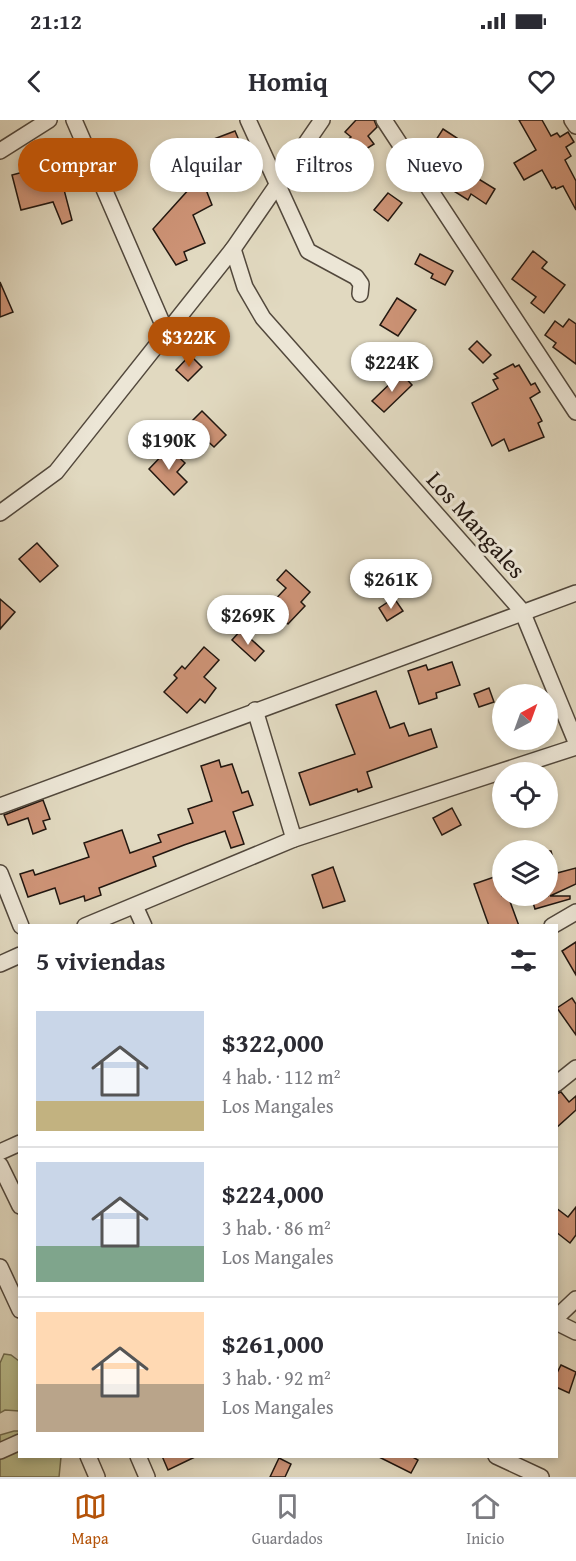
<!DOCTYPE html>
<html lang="es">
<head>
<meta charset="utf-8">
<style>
  body { margin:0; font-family:"Gentium Book Plus",serif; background:#f7f7f7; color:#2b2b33; height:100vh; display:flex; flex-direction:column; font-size:22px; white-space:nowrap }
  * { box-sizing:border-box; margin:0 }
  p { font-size:20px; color:#7c7c81 }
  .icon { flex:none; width:33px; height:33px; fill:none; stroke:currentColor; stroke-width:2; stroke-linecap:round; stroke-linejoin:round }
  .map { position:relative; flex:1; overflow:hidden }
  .sheet { position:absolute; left:18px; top:804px; width:540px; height:534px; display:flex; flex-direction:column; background:#fff; border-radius:0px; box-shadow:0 3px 9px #0003 }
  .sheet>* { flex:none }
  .guide { position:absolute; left:18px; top:18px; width:540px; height:54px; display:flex; gap:12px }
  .needle { width:39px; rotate:41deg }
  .buttons { position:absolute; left:492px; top:564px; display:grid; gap:12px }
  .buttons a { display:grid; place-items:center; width:66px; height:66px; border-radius:50%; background:#fff; box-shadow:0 3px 9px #0003; font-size:30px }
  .price { position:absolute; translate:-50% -51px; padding:0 14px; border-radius:21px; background:#fff; color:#222; font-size:20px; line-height:39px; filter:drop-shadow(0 2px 3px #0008) }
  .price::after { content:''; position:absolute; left:50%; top:36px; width:18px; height:14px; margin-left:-9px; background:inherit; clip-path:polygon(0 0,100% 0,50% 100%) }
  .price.current { background:#b45309; color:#fff }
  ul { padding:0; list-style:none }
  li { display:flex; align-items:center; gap:18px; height:150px; padding:0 18px }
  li+li { border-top:2px solid #e1e1e2 }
  li span { display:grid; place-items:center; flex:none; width:168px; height:120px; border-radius:0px; color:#555 }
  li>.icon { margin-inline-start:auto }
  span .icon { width:72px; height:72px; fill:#fffc; stroke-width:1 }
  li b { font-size:26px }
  h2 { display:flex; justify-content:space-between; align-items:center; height:72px; padding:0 18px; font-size:26px }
  .pill { padding:0 21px; border-radius:27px; background:#fff; box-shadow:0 3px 9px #0003; font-size:21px; line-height:54px }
  .pill.current { background:#b45309; color:#fff }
  .status { display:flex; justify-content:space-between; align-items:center; height:42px; padding:0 30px; background:#fff; direction:ltr }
  .status svg { height:16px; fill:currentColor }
  header { display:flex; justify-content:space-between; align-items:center; height:78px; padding:0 18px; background:#fff; font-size:27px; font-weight:800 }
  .tab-bar { display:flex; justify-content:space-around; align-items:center; height:84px; border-top:2px solid #e1e1e2; background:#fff; font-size:16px; color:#7c7c81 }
  .tab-bar a { display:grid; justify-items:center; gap:3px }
  .tab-bar .current { color:#b45309 }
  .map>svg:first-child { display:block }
  .green { fill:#b9bd8d; stroke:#6e6a4e; stroke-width:1.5 }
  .building { fill:#cd9376; stroke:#221710; stroke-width:1.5 }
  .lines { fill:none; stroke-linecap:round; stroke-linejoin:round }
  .minor-casing { stroke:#52483c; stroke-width:18 }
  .minor { stroke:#ece6d6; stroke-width:15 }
  .labels { text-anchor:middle; stroke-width:6; stroke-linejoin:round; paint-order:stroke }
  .street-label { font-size:24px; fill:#221710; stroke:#ece6d6 }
</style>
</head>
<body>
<div class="status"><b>21:12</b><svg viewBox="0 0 49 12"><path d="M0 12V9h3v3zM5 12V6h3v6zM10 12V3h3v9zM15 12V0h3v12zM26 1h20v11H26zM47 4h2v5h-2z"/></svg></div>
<header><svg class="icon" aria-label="back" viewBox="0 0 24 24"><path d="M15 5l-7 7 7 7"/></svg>Homiq<svg class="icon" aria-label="heart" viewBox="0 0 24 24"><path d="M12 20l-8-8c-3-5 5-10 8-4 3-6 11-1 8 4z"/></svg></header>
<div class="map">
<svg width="576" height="1357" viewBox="0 0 576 1357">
  <rect width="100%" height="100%" fill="#e1d9c0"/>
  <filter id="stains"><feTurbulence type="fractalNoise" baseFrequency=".00333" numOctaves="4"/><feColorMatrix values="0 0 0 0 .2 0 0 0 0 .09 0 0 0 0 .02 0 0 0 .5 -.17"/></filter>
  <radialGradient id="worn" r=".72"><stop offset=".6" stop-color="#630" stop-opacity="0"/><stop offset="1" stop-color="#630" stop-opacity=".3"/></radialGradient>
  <!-- green -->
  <g class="green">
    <path d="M4,1234L11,1235L19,1241V1291L5,1290L0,1293V1243Z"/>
    <path d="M14,1311H19L20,1336L61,1337L59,1357H0V1315Z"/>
  </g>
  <!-- building -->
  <g class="building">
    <path d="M356,0H374L377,7L368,16L374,24L334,49L326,37L351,17L345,12Z"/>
    <path d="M519,0H542L551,16L557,13L560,17L568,12L574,22L566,27L571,36L565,40L576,61V90L563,66L556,69L555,67L552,68L542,50L524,60L514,43L536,30Z"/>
    <path d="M443,9L457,18L454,24L467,33L459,47L495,69L486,84L471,74L468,80L449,68L454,61L425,37Z"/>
    <path d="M235,11L247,39L227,48L214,19Z"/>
    <path d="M57,43L72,100L62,104L53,82L21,90L12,55Z"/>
    <path d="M203,62L212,85L193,95L205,123L184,132L187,140L176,145L153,109L191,67Z"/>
    <path d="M388,73L402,83L388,101L374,90Z"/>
    <path d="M533,131L547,142L542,148L565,165L544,193L531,183L536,177L512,159Z"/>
    <path d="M420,134L453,151L445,165L431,158L433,154L415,144Z"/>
    <path d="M0,162L13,192L0,197Z"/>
    <path d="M397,178L416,190L398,216L380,205Z"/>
    <path d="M569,199L576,204V244L553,227L556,223L545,215L555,201L563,207Z"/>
    <path d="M477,221L491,235L483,243L469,229Z"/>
    <path d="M190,235L202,247L188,261L176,250Z"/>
    <path d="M513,244L515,247L519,245L531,265L535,263L540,272L530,278L542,301L538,303L544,317L509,331L504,319L492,326L472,283L498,269L493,260L498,258L494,254Z"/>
    <path d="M401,253L412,265L384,292L372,281Z"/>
    <path d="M202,291L226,315L214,327L189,304Z"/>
    <path d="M169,328L185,343L177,352L187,362L174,375L149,349Z"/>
    <path d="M37,423L58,446L40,462L19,439Z"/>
    <path d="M286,450L310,472L301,482L305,486L288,504L269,486L286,468L277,460Z"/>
    <path d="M392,452L410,468L398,474L381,458Z"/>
    <path d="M394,478L403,491L387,501L379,488Z"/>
    <path d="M0,479L15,492L0,509Z"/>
    <path d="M241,510L264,531L255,541L232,520Z"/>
    <path d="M204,527L219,540L204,557L216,568L205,583L200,579L187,593L164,572L177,558L174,555L182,546L185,549Z"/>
    <path d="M452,542L460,565L436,573L437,578L419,584L408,551L426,545L428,550Z"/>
    <path d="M489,568L494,582L479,587L474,574Z"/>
    <path d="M376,571L390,608L404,603L409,616L431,609L437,627L367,652L372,667L358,672L357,669L310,685L299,653L355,634L336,585Z"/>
    <path d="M219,640L221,647L232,644L242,673L248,671L253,685L233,692L244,724L231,728L225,711L184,725L153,737L156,746L99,768L101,775L85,781L84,776L60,784L55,768L28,777L20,754L33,750L35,755L89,737L84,723L122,710L130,733L161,722L158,715L193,703L188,689L212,681L201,646Z"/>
    <path d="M43,680L50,699L43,701L46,709L33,714L28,698L8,705L4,695Z"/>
    <path d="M452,688L461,705L442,715L433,698Z"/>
    <path d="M548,731H551L557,753L576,748V764L550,776H570V779L535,789L531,776H548Z"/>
    <path d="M333,747L345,781L323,788L312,755Z"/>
    <path d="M500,755L502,776H508L519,806H489L474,764Z"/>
    <path d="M576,822V855L562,831Z"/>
    <path d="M572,878L576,884V915L557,888Z"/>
    <path d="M561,972L569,982L576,976V990L556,1008V974Z"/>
    <path d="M576,1087V1115L570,1123L556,1112V1088L568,1097Z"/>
    <path d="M561,1245L576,1252L569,1273L556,1267V1255Z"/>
    <path d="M162,1336H197L168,1350Z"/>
    <path d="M377,1336H411L418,1340L411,1353Z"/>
    <path d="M279,1338L291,1344L285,1357H270Z"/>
  </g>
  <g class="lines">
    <defs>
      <g id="minor">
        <path d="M74,0L167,214"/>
        <path d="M248,0L308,131L356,157L361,164L360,174"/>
        <path d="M384,0L576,292"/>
        <path d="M572,0L576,6"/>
        <path d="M0,31L49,0"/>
        <path d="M233,129L245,167L263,198L522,491L576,622"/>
        <path d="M0,393L56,352L233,129L322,0"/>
        <path d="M255,590L294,719"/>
        <path d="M0,686L576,473"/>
        <path d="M0,753L21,806"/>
        <path d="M135,786L144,806"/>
        <path d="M85,806L294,719L576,627"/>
        <path d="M552,806L576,792"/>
        <path d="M0,844L20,835"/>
        <path d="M556,964L576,948"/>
        <path d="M0,1032L20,1023"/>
        <path d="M0,1045L20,1086"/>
        <path d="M0,1147L20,1190"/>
        <path d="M556,1198L576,1179"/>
        <path d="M556,1202L576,1212"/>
        <path d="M0,1331L20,1322"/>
        <path d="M88,1336L97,1357"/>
        <path d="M138,1336L147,1357"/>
        <path d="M496,1336L541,1357"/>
      </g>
    </defs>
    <!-- minor casing -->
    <use href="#minor" class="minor-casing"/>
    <!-- minor -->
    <use href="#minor" class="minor"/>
  </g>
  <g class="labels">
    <!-- street labels -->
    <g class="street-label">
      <text transform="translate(476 405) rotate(48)" y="8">Los Mangales</text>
    </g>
  </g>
  <rect width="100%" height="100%" filter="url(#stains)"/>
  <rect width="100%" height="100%" fill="url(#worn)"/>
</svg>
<div class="buttons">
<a><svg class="needle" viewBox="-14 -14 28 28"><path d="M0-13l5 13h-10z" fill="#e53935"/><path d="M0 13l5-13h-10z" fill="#7c7c81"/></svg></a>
<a><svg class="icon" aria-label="locate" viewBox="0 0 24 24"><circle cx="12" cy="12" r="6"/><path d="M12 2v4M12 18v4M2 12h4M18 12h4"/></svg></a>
<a><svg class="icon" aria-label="layers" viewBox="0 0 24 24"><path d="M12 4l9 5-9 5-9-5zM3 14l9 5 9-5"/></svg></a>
</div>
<b class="price current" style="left:189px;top:248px">$322K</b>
<b class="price" style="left:392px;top:273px">$224K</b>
<b class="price" style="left:169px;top:351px">$190K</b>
<b class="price" style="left:391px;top:490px">$261K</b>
<b class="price" style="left:248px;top:526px">$269K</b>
<div class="guide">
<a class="pill current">Comprar</a>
<a class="pill">Alquilar</a>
<a class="pill">Filtros</a>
<a class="pill">Nuevo</a>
</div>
<section class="sheet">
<h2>5 viviendas<svg class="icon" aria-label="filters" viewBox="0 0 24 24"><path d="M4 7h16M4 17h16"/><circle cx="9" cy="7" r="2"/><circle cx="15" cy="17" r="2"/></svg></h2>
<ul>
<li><span style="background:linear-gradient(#c9d6e8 75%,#c2b280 0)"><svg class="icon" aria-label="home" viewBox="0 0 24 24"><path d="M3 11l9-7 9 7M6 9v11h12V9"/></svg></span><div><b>$322,000</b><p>4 hab. · 112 m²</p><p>Los Mangales</p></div></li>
<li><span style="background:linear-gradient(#c9d6e8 70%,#7fa58c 0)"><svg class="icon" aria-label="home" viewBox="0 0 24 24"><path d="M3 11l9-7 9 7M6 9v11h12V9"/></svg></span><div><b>$224,000</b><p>3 hab. · 86 m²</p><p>Los Mangales</p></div></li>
<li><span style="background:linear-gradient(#ffd9b3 60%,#b9a48a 0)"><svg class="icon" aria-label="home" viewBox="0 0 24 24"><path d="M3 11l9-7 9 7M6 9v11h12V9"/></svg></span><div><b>$261,000</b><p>3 hab. · 92 m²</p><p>Los Mangales</p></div></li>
</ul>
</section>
</div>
<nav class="tab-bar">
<a class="current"><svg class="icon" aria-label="map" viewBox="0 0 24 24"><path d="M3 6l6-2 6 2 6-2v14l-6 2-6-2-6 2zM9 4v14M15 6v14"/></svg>Mapa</a>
<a><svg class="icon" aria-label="saved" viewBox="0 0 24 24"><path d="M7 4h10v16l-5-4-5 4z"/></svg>Guardados</a>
<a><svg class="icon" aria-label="home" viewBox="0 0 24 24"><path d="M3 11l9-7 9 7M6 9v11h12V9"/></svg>Inicio</a>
</nav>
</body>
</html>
